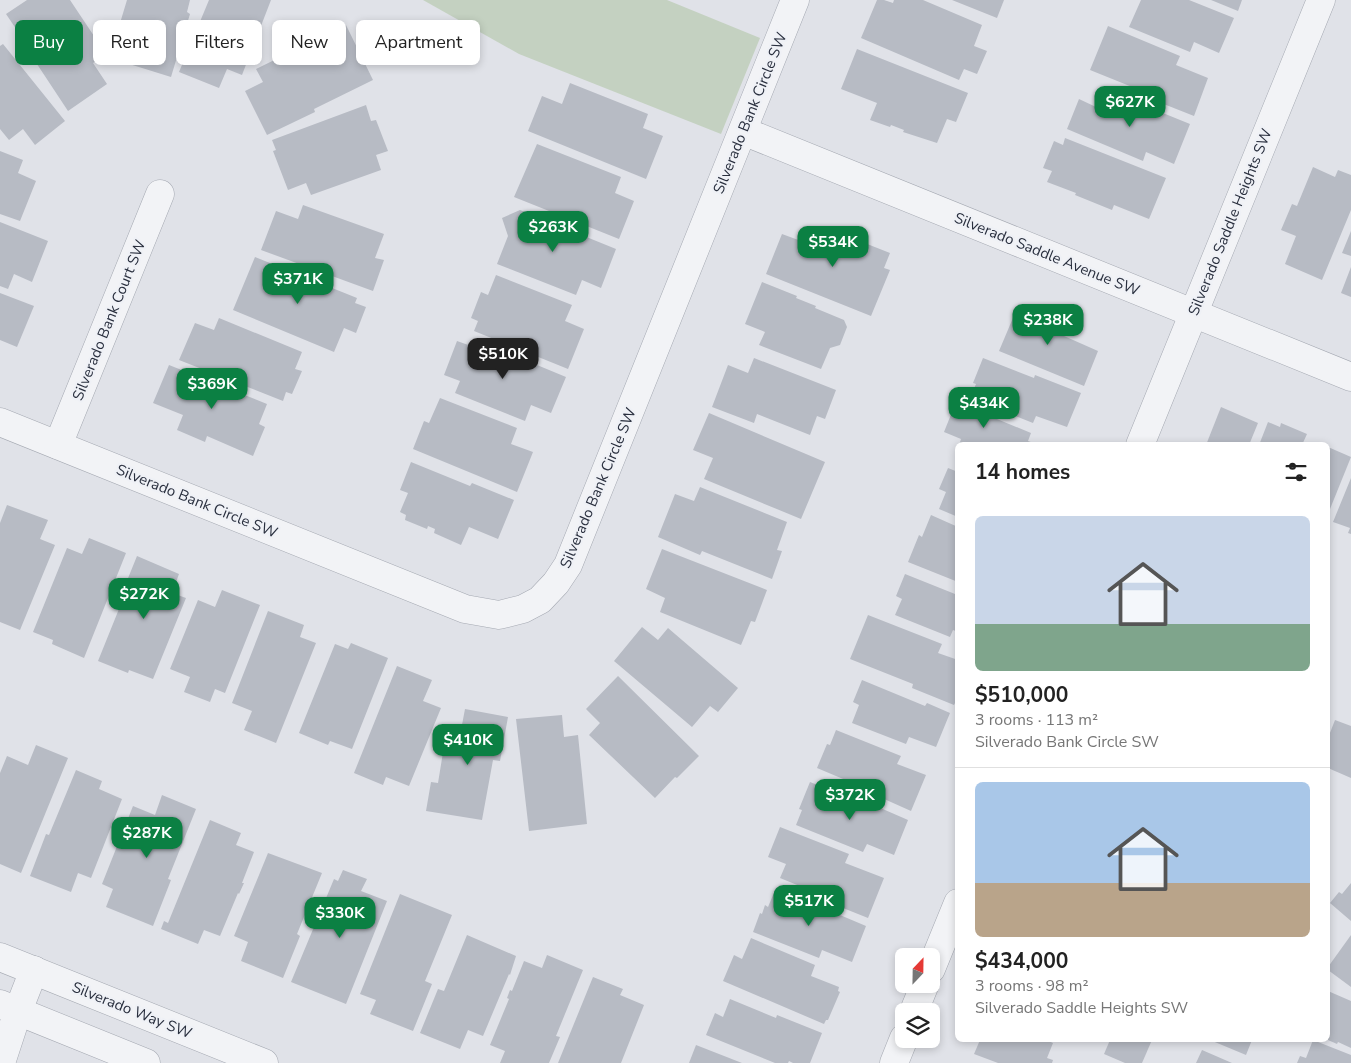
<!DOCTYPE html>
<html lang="en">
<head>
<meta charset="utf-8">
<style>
  body { margin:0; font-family:"Nunito Sans",sans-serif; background:#f6f6f6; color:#222; height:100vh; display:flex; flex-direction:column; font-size:19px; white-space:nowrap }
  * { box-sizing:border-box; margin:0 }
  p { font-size:16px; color:#767676 }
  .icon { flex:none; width:28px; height:28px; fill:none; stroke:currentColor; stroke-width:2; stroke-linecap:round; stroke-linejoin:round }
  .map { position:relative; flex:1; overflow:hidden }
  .sheet { position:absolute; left:955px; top:442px; width:375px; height:600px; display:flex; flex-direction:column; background:#fff; border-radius:8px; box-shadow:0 2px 8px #0003 }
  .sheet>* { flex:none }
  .hud { position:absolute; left:15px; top:20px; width:475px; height:45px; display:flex; gap:10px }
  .needle { width:32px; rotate:22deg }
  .buttons { position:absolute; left:895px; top:948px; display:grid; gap:10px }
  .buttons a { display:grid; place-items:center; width:45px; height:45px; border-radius:8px; background:#fff; box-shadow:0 2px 8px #0003; font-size:25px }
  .price { position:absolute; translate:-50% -42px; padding:0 11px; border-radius:10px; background:#0b8043; color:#fff; font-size:16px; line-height:32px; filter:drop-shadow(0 1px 2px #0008) }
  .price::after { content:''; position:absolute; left:50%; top:30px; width:15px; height:11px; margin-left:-8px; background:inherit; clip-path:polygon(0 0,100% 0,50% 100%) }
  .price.selected { background:#222; color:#fff }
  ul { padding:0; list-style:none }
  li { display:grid; align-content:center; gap:10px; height:265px; padding:0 20px }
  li+li { border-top:1px solid #e0e0e0 }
  li span { display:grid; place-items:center; height:155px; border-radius:8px; color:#555 }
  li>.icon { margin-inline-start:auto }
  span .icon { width:90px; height:90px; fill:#fffc; stroke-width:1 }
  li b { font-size:21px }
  h2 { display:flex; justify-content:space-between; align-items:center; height:60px; padding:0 20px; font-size:21px }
  .chip { padding:0 18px; border-radius:8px; background:#fff; box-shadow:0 2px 8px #0003; font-size:18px; line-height:45px }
  .chip.selected { background:#0b8043; color:#fff }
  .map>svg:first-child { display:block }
  .green { fill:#c4d1c1 }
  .building { fill:#b7bbc4 }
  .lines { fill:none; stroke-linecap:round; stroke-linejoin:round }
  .street-casing { stroke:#a5a9b2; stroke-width:29 }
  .street { stroke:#f2f3f6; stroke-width:28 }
  .labels { text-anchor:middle; stroke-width:4.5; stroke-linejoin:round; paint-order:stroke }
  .street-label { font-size:15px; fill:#292f3e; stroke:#eff1f6 }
</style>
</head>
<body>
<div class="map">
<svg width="1351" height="1063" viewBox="0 0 1351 1063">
  <rect width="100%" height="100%" fill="#e0e2e8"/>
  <!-- green -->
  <path class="green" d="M423,0H667L760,38L721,134L519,54Z"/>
  <!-- building -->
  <g class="building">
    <path d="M27,0H70L106,54L93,63L107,84L68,111L31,55L33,54L6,14Z"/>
    <path d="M127,0H190L187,12L190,14L171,77L126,63L131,48L114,43Z"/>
    <path d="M209,0H271L242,75L227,69L219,88L179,72Z"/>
    <path d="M877,0H884L893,3L894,0H923L982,25L974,46L987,51L977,74L964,69L959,80L861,38Z"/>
    <path d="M952,0H1004L997,18Z"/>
    <path d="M1141,0H1189L1234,18L1219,53L1194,42L1190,52L1129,27Z"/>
    <path d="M1211,0H1242L1238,11Z"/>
    <path d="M346,25L373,80L314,109L315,112L267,135L245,91L263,82L256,69Z"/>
    <path d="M1108,26L1180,56L1176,65L1208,78L1194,116L1151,99L1152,95L1090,70Z"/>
    <path d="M3,44L65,121L35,145L23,129L9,140L0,129V46Z"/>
    <path d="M857,49L968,93L956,122L947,119L937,143L903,132L904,130L891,125L890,127L870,120L877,103L841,89Z"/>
    <path d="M570,83L648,114L643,128L663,136L646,179L528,131L542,96L562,104Z"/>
    <path d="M1102,92L1151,112L1153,109L1190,124L1174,164L1146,152L1143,161L1067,129L1079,99L1096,107Z"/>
    <path d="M366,105L371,121L376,120L388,151L376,155L381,170L311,195L306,183L288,190L273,151L276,150L272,140Z"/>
    <path d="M1065,138L1166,178L1149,219L1114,205L1112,210L1075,195L1076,193L1047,182L1052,171L1043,168L1054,141L1063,145Z"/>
    <path d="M537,144L621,177L615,193L634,201L619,239L514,197Z"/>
    <path d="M0,151L23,160L18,173L36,181L20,221L0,214Z"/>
    <path d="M1313,167L1335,177L1338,170L1351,175V210L1322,280L1285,264L1296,236L1281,230L1292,204L1297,206Z"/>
    <path d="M303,205L384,234L375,258L384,260L373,291L261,250L276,211L298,219Z"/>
    <path d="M520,210L616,249L601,288L582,280L576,295L497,264L508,236L502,218Z"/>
    <path d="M0,222L48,241L32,282L14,274L8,289L0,286Z"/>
    <path d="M824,227L890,253L884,268L890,270L871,316L766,274L782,234L801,241L805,231L820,236Z"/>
    <path d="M1351,231V256L1342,253Z"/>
    <path d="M255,257L357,298L355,303L366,307L356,333L344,328L334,352L233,310Z"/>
    <path d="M1351,267V297L1341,293Z"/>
    <path d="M496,275L572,305L565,321L584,329L568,369L474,331L478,321L471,318L481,292L488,295Z"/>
    <path d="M762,282L797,296L796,298L816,306L815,308L844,320L847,327L840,345L830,348L821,369L759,345L765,332L745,324Z"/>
    <path d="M0,293L34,306L17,347L0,340Z"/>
    <path d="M1018,306L1026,309L1027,308L1040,313L1039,315L1068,326L1064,336L1098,351L1084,386L999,351Z"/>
    <path d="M219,318L302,352L295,369L302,371L292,394L286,392L283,401L179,360L195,323L214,330Z"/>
    <path d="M477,340L566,377L551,413L531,405L525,421L455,393L460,381L444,375L457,341L474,347Z"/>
    <path d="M754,358L836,390L825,419L817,416L810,435L757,414L754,423L712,407L728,365L748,373Z"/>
    <path d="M983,358L1034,378L1035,375L1081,393L1067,427L1036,416L1033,423L970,398L976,384L973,383Z"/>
    <path d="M169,365L267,404L259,424L265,427L253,456L207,436L205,442L177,430L183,415L153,403Z"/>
    <path d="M440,398L517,428L511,444L533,452L517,492L413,449L424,421L429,423Z"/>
    <path d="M956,402L1031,433L1028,441L1039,445H959L961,439L944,432Z"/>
    <path d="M1221,407L1258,423L1249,445H1206Z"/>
    <path d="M709,413L825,462L801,519L704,479L713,458L693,450Z"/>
    <path d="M1268,422L1280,427L1281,423L1307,434L1302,445H1259Z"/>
    <path d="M1328,447L1351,457L1328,514Z"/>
    <path d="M411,462L470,486L472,483L514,500L498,539L469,527L461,545L434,533L435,529L428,526L427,529L405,520L406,515L400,512L408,493L400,490Z"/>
    <path d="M948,468L958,472V517L939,509L946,492L939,489Z"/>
    <path d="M1351,478V534L1348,533L1350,528L1333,522Z"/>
    <path d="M700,487L787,522L777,550L782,551L772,579L702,551L700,555L658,537L675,494L694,501Z"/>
    <path d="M7,505L48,520L40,539L55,545L20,630L0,622V523Z"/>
    <path d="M931,515L958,527V582L908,562L919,535L922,537Z"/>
    <path d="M89,538L126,553L84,658L52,644L53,640L33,632L67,548L82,554Z"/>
    <path d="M662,549L767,590L755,622L751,621L741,645L660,612L665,598L646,589Z"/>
    <path d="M137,556L179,574L172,593L186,598L153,679L129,670L128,673L98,661L123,599L120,598Z"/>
    <path d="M905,574L955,594L956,591L958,592V632L953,630L950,637L895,615L902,599L896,596Z"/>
    <path d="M222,590L260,605L225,693L215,689L210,702L184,692L190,677L170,669L198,600L215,607Z"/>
    <path d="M268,611L304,625L300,637L316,643L276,743L244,730L252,711L232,703Z"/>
    <path d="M868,615L942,644L938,653L958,660V697L954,705L912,688L913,684L850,659Z"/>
    <path d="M642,627L658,640L668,628L738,688L718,712L710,706L692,727L614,661Z"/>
    <path d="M351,643L388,658L352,749L330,741L328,745L299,733L335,644L348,649Z"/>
    <path d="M397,666L432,680L423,701L441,708L409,786L386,777L383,785L354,773Z"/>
    <path d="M618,676L699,756L677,778L675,777L655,798L589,735L600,723L586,709Z"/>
    <path d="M862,680L925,706L927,703L950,713L936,747L909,737L906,744L852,723L859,705L853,702Z"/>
    <path d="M465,709L508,717L500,761L493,760L482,820L426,811L431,782L438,783L447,728L461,730Z"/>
    <path d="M562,715L564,737L578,735L587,824L529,831L516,719Z"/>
    <path d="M1335,720L1351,726V778L1328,768V738Z"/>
    <path d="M836,730L901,756L897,764L926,775L911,811L873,794L874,792L817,768L827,744L830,745Z"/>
    <path d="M36,745L68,758L21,873L0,864V773L7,756L28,765Z"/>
    <path d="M76,770L102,781L99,789L122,799L91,878L78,873L71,892L30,876L46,834L49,835Z"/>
    <path d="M810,782L868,805L869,803L908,820L894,855L867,844L863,852L796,825L802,810L799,809Z"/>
    <path d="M162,795L196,809L168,879L171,880L153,926L106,907L113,889L102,884L133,806L155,815Z"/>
    <path d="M210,820L241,833L236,845L254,852L242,883H244L239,894L238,893L220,936L204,930L198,944L161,929L164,921L168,923Z"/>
    <path d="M780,827L849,854L845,863L884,878L868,918L828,902L829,898L780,878L786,864L768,857Z"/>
    <path d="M268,853L322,873L297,934L300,936L283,978L241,961L248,942L234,936Z"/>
    <path d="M343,870L367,879L361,891L387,901L346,1004L291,982L334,879L338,881Z"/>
    <path d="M1351,883V921L1330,903L1339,892L1342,894Z"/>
    <path d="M776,888L866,926L852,962L822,950L819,958L753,932L760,913L762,914L765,905L768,907Z"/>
    <path d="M400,894L452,915L425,981L432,984L413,1031L370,1014L376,1000L360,994Z"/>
    <path d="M467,935L516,956L510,975L509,974L483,1036L468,1030L460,1049L420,1033L438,989L444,991Z"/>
    <path d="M1351,935V987L1328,970V967Z"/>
    <path d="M751,938L815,965L811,976L839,987L838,991L840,992L828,1020H826L824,1024L723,981L734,955L742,959Z"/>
    <path d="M547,955L583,970L556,1036L560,1037L549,1063H500L505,1051L490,1045L509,999L507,998L510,990L512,991L524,961L542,968Z"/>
    <path d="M593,977L623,989L620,995L644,1005L621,1063H558Z"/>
    <path d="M1328,991L1351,1001V1048L1338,1042L1337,1044L1328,1040Z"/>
    <path d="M730,999L776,1018L777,1015L822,1033L810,1063H793L789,1061L788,1063H775L706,1035L715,1013L723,1017Z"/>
    <path d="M980,1040H1046L1053,1043L1047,1058L1053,1060L1052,1063H998L974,1054Z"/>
    <path d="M1110,1040H1152L1142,1063H1125L1104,1054Z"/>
    <path d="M1210,1040H1252L1246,1055Z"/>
    <path d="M1313,1040L1351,1055V1063H1297L1300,1056L1306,1058Z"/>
    <path d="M696,1045L742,1063H689Z"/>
    <path d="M1202,1050L1232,1063H1196Z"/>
  </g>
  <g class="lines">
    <defs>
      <g id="street">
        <path d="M743,131L1351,377"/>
        <path d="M0,422L465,609L499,615L523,609L540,600L556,583L568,565L795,0"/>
        <path d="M58,445L160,194"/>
        <path d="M1140,445L1321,0"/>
        <path d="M0,957L264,1063"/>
        <path d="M931,969L958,903"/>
        <path d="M0,1004L146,1063"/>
        <path d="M914,1011L925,984"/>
        <path d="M1,1063L18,1011L34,970"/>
        <path d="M894,1063L904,1038"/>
      </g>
    </defs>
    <!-- street casing -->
    <use href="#street" class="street-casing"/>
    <!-- street -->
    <use href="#street" class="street"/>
  </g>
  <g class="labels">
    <!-- street labels -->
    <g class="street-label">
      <text transform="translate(750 113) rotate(-68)" y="5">Silverado Bank Circle SW</text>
      <text transform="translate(1230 222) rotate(-68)" y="5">Silverado Saddle Heights SW</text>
      <text transform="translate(1047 254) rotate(22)" y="5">Silverado Saddle Avenue SW</text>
      <text transform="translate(109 320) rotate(-68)" y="5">Silverado Bank Court SW</text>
      <text transform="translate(598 488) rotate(-67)" y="5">Silverado Bank Circle SW</text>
      <text transform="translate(197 501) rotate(22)" y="5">Silverado Bank Circle SW</text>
      <text transform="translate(132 1010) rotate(22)" y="5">Silverado Way SW</text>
    </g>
  </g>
</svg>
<div class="buttons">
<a><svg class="needle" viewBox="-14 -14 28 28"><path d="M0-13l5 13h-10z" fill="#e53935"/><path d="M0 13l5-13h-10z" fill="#767676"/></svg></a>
<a><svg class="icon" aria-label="layers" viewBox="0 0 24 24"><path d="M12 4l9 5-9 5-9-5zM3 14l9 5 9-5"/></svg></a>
</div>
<b class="price" style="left:1130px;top:128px">$627K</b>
<b class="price" style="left:553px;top:253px">$263K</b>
<b class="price" style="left:833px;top:268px">$534K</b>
<b class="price" style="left:298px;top:305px">$371K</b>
<b class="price" style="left:1048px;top:346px">$238K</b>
<b class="price selected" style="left:503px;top:380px">$510K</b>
<b class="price" style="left:212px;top:410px">$369K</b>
<b class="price" style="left:984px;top:429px">$434K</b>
<b class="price" style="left:144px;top:620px">$272K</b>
<b class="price" style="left:468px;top:766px">$410K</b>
<b class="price" style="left:850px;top:821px">$372K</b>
<b class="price" style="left:147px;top:859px">$287K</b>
<b class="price" style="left:809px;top:927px">$517K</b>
<b class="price" style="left:340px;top:939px">$330K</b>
<div class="hud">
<a class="chip selected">Buy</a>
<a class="chip">Rent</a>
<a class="chip">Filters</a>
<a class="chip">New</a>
<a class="chip">Apartment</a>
</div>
<section class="sheet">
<h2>14 homes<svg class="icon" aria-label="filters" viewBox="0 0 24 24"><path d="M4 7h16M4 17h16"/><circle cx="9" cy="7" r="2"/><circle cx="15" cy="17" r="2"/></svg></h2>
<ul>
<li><span style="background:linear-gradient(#c9d6e8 70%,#7fa58c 0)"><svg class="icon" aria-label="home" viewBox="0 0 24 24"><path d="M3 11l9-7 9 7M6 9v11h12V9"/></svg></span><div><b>$510,000</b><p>3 rooms · 113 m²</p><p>Silverado Bank Circle SW</p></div></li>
<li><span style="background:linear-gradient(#a9c7e8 65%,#b9a48a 0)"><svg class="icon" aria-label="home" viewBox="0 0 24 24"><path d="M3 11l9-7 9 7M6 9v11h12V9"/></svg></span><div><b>$434,000</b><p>3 rooms · 98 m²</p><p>Silverado Saddle Heights SW</p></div></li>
</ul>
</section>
</div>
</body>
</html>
